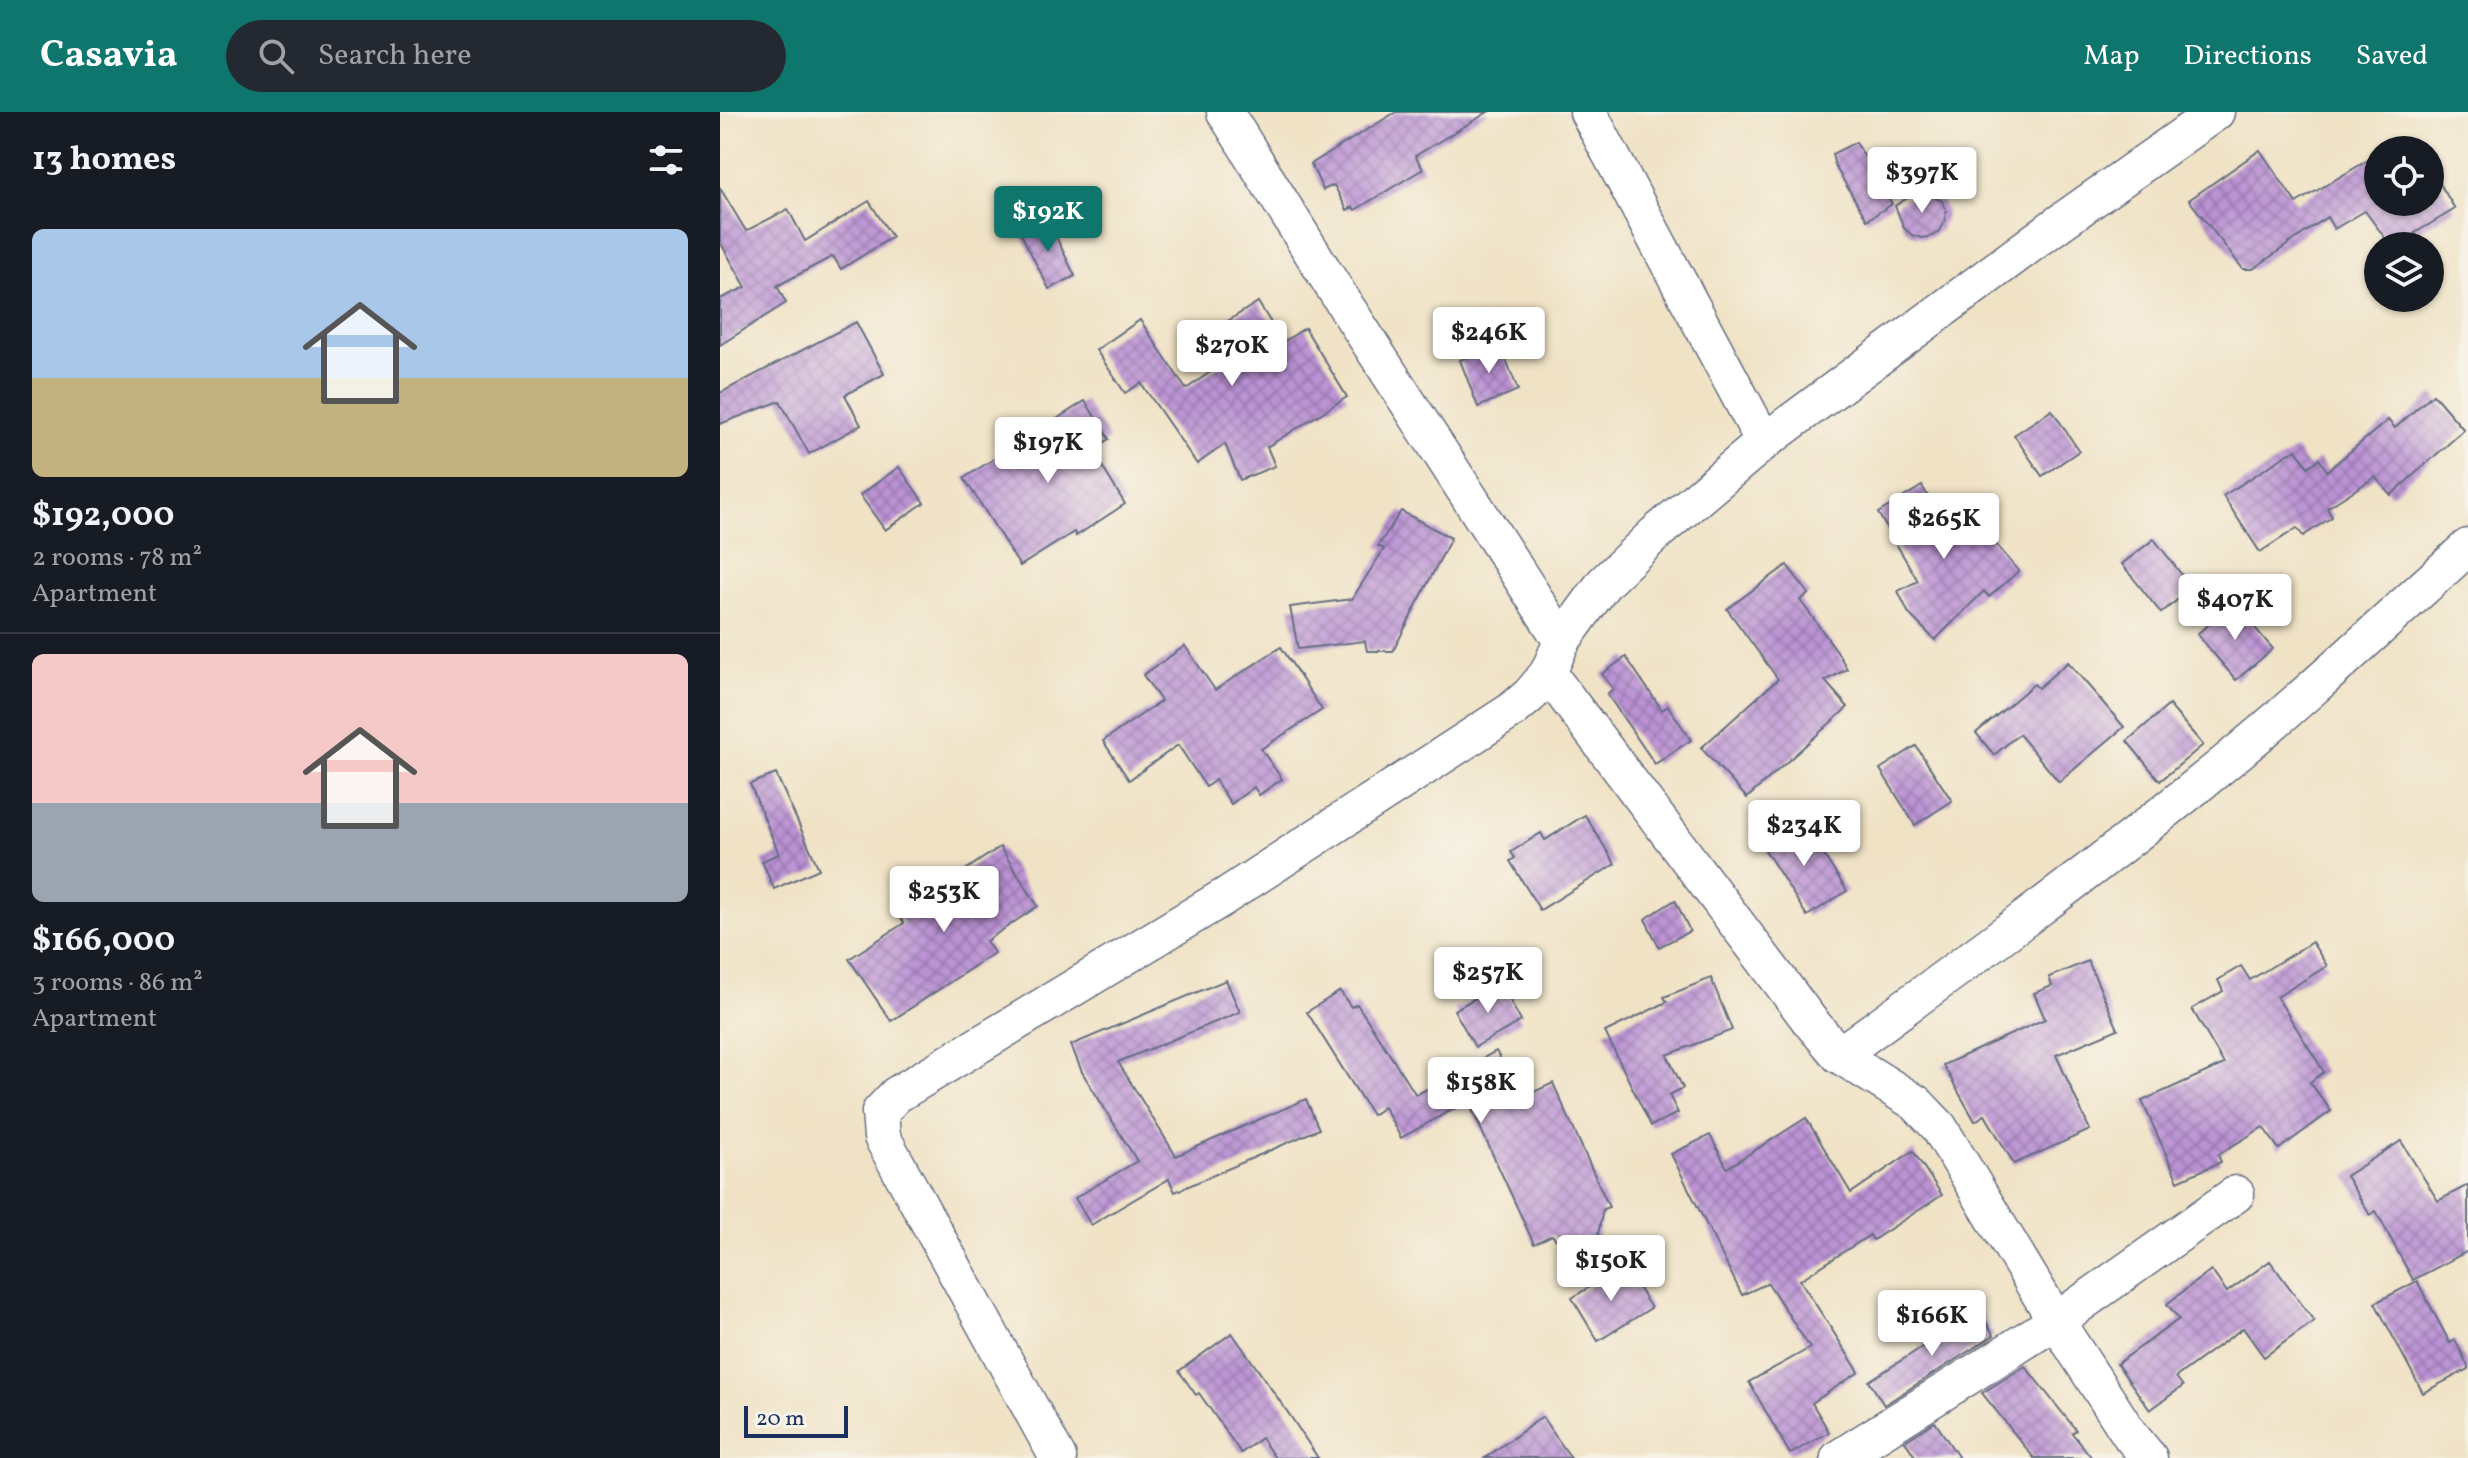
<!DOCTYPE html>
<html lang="en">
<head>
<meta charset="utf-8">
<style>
  body { margin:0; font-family:Vollkorn,serif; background:#242831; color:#f1f3f6; height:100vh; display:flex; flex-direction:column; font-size:30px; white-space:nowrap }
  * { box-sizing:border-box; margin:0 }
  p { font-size:26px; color:#9ea1a6 }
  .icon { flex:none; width:44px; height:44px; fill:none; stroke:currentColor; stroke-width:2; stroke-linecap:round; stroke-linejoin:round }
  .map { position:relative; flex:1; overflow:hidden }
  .details { display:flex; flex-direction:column; background:#171b24; width:720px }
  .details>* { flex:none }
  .buttons { position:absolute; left:1644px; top:24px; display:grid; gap:16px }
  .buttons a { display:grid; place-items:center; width:80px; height:80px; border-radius:50%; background:#171b24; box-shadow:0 2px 6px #0004; font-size:40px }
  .scale { position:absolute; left:24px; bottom:20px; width:104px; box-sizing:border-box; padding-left:8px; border:4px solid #1b2f5e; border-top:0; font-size:22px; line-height:28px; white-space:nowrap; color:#1b2f5e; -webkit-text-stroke:6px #f7f3e8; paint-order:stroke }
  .price { position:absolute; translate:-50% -68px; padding:0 18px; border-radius:8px; background:#fff; color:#222; font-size:26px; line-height:52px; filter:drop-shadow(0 2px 4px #0008) }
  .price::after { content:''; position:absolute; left:50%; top:48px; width:24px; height:18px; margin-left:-12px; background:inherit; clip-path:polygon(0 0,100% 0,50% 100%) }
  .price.on { background:#0f766e; color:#fff }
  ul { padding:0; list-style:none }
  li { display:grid; align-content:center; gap:16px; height:424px; padding:0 32px }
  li+li { border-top:2px solid #363941 }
  li span { display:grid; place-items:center; height:248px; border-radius:12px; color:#555 }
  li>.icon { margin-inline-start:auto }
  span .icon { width:144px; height:144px; fill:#fffc; stroke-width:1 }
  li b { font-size:34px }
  h2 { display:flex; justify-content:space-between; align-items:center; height:96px; padding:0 32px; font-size:34px }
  header { display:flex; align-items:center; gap:48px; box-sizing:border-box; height:112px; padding:0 40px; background:#0f766e; color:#fff }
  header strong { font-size:38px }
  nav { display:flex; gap:44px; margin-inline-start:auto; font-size:28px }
  .search { width:560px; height:72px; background:#242831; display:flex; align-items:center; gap:20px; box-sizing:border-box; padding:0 28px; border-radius:44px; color:#9ea1a6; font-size:30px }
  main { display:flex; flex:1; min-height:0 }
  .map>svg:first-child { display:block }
  .building { fill:url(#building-cross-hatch) }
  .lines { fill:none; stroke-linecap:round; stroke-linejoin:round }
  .minor-casing { stroke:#666e82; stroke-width:39 }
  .minor { stroke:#fff; stroke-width:36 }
</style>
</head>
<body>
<header>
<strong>Casavia</strong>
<div class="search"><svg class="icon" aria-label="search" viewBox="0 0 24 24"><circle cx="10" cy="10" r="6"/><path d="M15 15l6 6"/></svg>Search here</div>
<nav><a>Map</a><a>Directions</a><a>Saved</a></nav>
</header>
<main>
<section class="details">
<h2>13 homes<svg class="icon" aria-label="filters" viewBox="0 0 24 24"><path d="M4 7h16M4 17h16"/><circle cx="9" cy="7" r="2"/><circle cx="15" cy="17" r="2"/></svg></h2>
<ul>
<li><span style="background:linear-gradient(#a9c7e8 60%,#c2b280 0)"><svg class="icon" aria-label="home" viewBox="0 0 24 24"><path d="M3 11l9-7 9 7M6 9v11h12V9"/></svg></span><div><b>$192,000</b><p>2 rooms · 78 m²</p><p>Apartment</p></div></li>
<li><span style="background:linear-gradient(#f6c9c9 60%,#9aa5b1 0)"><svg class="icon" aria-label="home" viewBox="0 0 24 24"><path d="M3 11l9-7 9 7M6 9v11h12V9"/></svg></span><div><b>$166,000</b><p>3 rooms · 86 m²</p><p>Apartment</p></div></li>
</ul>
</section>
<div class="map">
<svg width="1748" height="1346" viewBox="0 0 1748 1346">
  <defs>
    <pattern id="building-cross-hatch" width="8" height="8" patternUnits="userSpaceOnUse" patternTransform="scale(2)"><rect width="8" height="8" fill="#bb93d4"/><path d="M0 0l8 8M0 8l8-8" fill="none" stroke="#9778af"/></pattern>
  </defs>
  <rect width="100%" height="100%" fill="#f7f3e8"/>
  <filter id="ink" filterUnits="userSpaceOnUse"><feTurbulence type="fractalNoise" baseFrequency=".0125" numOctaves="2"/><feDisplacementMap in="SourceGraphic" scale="16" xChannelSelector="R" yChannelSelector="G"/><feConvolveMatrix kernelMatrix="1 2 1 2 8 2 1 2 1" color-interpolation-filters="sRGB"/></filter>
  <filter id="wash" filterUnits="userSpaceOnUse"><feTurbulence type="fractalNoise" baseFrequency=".006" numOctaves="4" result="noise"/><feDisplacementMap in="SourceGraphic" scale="32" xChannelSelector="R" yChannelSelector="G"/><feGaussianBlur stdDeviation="1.8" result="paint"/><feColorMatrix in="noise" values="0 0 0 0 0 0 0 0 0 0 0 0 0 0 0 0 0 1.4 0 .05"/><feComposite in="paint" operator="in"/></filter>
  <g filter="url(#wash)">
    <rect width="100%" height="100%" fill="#f0e2c5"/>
    <g id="blocks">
      <!-- building -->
      <g class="building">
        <path d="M676,0H768L695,44L703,57L635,98L633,95L627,98L614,73L603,78L591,52Z"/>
        <path d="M1136,30L1172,92L1147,108L1115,54L1112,42Z"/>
        <path d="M1540,38L1576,91L1650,47L1658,62V90H1710V55L1735,97L1695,121L1705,134H1671L1645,99L1614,117L1607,105L1533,157H1523L1469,88Z"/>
        <path d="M0,76L26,119L68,97L85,129L149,89L172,125L121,157L113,144L57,174L66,191L0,233V187L26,175L0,130Z"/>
        <path d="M1204,80L1222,89L1226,99L1225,109L1220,119L1212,124L1202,126L1192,123L1184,116L1175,94L1195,81Z"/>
        <path d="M327,106L355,164L329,177L300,120Z"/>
        <path d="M538,190L563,230L585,216L627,285L547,335L555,354L520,368L505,332L477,352L421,271L405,281L376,238L420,208L466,277L509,247L492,219Z"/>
        <path d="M136,210L164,262L125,283L141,313L89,342L60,289L0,312V281Z"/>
        <path d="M780,232L798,278L758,295L740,248Z"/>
        <path d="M1713,282L1744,318L1671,383L1655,365L1607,396L1612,405L1583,424L1577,416L1540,440L1503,384L1576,337L1588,355L1599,347L1607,359L1668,308L1675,316Z"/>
        <path d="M365,289L389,327L372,338L405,392L356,424L354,420L300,454L244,366Z"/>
        <path d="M1332,298L1359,339L1322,364L1294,323Z"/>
        <path d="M179,355L204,391L165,418L140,383Z"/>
        <path d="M1202,374L1226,415L1250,402L1299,459L1269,485L1264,479L1215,528L1189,502L1178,479L1198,469L1158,401Z"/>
        <path d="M681,399L731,426L673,539H647L645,529L578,537L570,495L632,487L664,437L658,434Z"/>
        <path d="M1434,427L1472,476L1441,501L1402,452Z"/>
        <path d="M1067,453L1089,482L1080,488L1117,539L1127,557L1105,569L1128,595L1027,686L981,636L1058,567L1007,497Z"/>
        <path d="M1508,496H1518L1553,537L1516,568L1477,522Z"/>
        <path d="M465,534L495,578L561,535L602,598L541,637L562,667L539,683L534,675L511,692L495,668L486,675L458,633L409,668L383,629L441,589L423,563Z"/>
        <path d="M906,545L942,598L948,594L971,628L935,652L887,582L893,577L882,562Z"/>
        <path d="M1348,550L1404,615L1339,670L1299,622L1274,643L1256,621L1314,572L1318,576Z"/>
        <path d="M1449,593L1483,633L1440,669L1407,629Z"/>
        <path d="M1196,634L1232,689L1195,713L1160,657Z"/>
        <path d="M56,662L99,757L54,777L42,749L59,742L30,672Z"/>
        <path d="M865,703L895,752L820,798L790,749L795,746L791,740L821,721L825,728Z"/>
        <path d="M1081,708L1127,779L1087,804L1042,733Z"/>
        <path d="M280,735L318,794L266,829L274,841L171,909L129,847L184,811L178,803Z"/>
        <path d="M955,788L970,819L939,835L925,807Z"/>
        <path d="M1592,830L1607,854L1557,885L1604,960L1590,970L1611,999L1559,1037L1543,1015L1498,1043L1501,1050L1458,1069L1422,989L1504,952L1472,897L1503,879L1498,868L1521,854L1530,868Z"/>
        <path d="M1368,849L1398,917L1336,943L1370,1018L1294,1052L1265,1003L1255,1009L1223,953L1325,907L1314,881L1332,874L1329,865Z"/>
        <path d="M991,866L1012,918L947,943L963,976L949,983L958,1001L931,1014L885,920L947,890L944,885Z"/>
        <path d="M506,868L520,900L398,950L456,1044L586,987L599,1017L455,1080L449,1067L371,1113L355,1086L417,1049L362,960L351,933Z"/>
        <path d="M781,872L801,909L755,935L734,898Z"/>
        <path d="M620,879L631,895L637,892L696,983L776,939L801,986L833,971L889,1095L883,1097L876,1133L843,1135L832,1123L814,1132L748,989L681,1026L664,995L652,1003L587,900Z"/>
        <path d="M1086,1006L1131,1081L1193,1039L1222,1083L1153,1128L1150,1123L1080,1168L1139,1260L1092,1291L1109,1320L1070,1342L1029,1270L1090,1236L1048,1171L1022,1183L951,1042L990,1023L1007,1056Z"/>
        <path d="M1681,1029L1718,1089L1748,1073V1139L1693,1168L1656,1099L1650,1103L1626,1064Z"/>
        <path d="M1550,1149L1594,1209L1544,1245L1523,1216L1456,1265L1463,1274L1430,1298L1397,1252L1459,1207L1447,1192L1491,1158L1507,1180Z"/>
        <path d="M904,1153L931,1196L878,1229L852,1186Z"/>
        <path d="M1697,1169L1730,1231L1735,1228L1748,1254V1257L1703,1281L1655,1191Z"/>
        <path d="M1259,1199L1274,1223L1164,1293L1149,1269Z"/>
        <path d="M512,1221L571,1305L598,1346H555L541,1326L521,1341L479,1281L476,1283L459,1259Z"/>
        <path d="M1305,1254L1356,1318L1352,1321L1372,1346H1314L1262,1281Z"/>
        <path d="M822,1305L851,1346H765Z"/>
        <path d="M1215,1310L1239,1346H1196L1185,1329Z"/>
      </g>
    </g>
  </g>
  <g filter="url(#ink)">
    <use href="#blocks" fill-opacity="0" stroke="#666e82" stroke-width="2"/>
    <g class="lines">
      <defs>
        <g id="minor">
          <path d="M505,0L609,168L842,529L828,561L1090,909L1119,943L1196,991L1219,1015L1336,1209L1410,1323L1429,1346"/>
          <path d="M868,0L1044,330"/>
          <path d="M842,529L884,471L935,422L1044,330L1338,112L1496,0"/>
          <path d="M1119,943C1242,854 1365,764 1483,669C1575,595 1661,514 1748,435"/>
          <path d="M338,1346L162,1025L160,1000L176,983L504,785L791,599L810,583L828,561"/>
          <path d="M1119,1346L1336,1209L1516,1082"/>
        </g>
      </defs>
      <!-- minor casing -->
      <use href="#minor" class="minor-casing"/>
      <!-- minor -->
      <use href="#minor" class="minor"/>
    </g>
  </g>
</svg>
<div class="buttons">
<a><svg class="icon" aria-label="locate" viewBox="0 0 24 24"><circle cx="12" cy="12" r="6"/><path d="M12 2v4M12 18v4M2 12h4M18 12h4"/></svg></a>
<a><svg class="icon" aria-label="layers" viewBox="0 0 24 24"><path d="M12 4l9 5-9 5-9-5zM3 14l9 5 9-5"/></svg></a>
</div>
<div class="scale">20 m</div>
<b class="price" style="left:1202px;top:103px">$397K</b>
<b class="price on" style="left:328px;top:142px">$192K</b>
<b class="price" style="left:769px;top:263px">$246K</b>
<b class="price" style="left:512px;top:276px">$270K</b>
<b class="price" style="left:328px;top:373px">$197K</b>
<b class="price" style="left:1224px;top:449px">$265K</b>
<b class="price" style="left:1515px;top:530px">$407K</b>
<b class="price" style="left:1084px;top:756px">$234K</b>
<b class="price" style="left:224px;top:822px">$253K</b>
<b class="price" style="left:768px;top:903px">$257K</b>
<b class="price" style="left:761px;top:1013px">$158K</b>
<b class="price" style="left:891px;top:1191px">$150K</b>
<b class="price" style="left:1212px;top:1246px">$166K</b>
</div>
</main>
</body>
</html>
